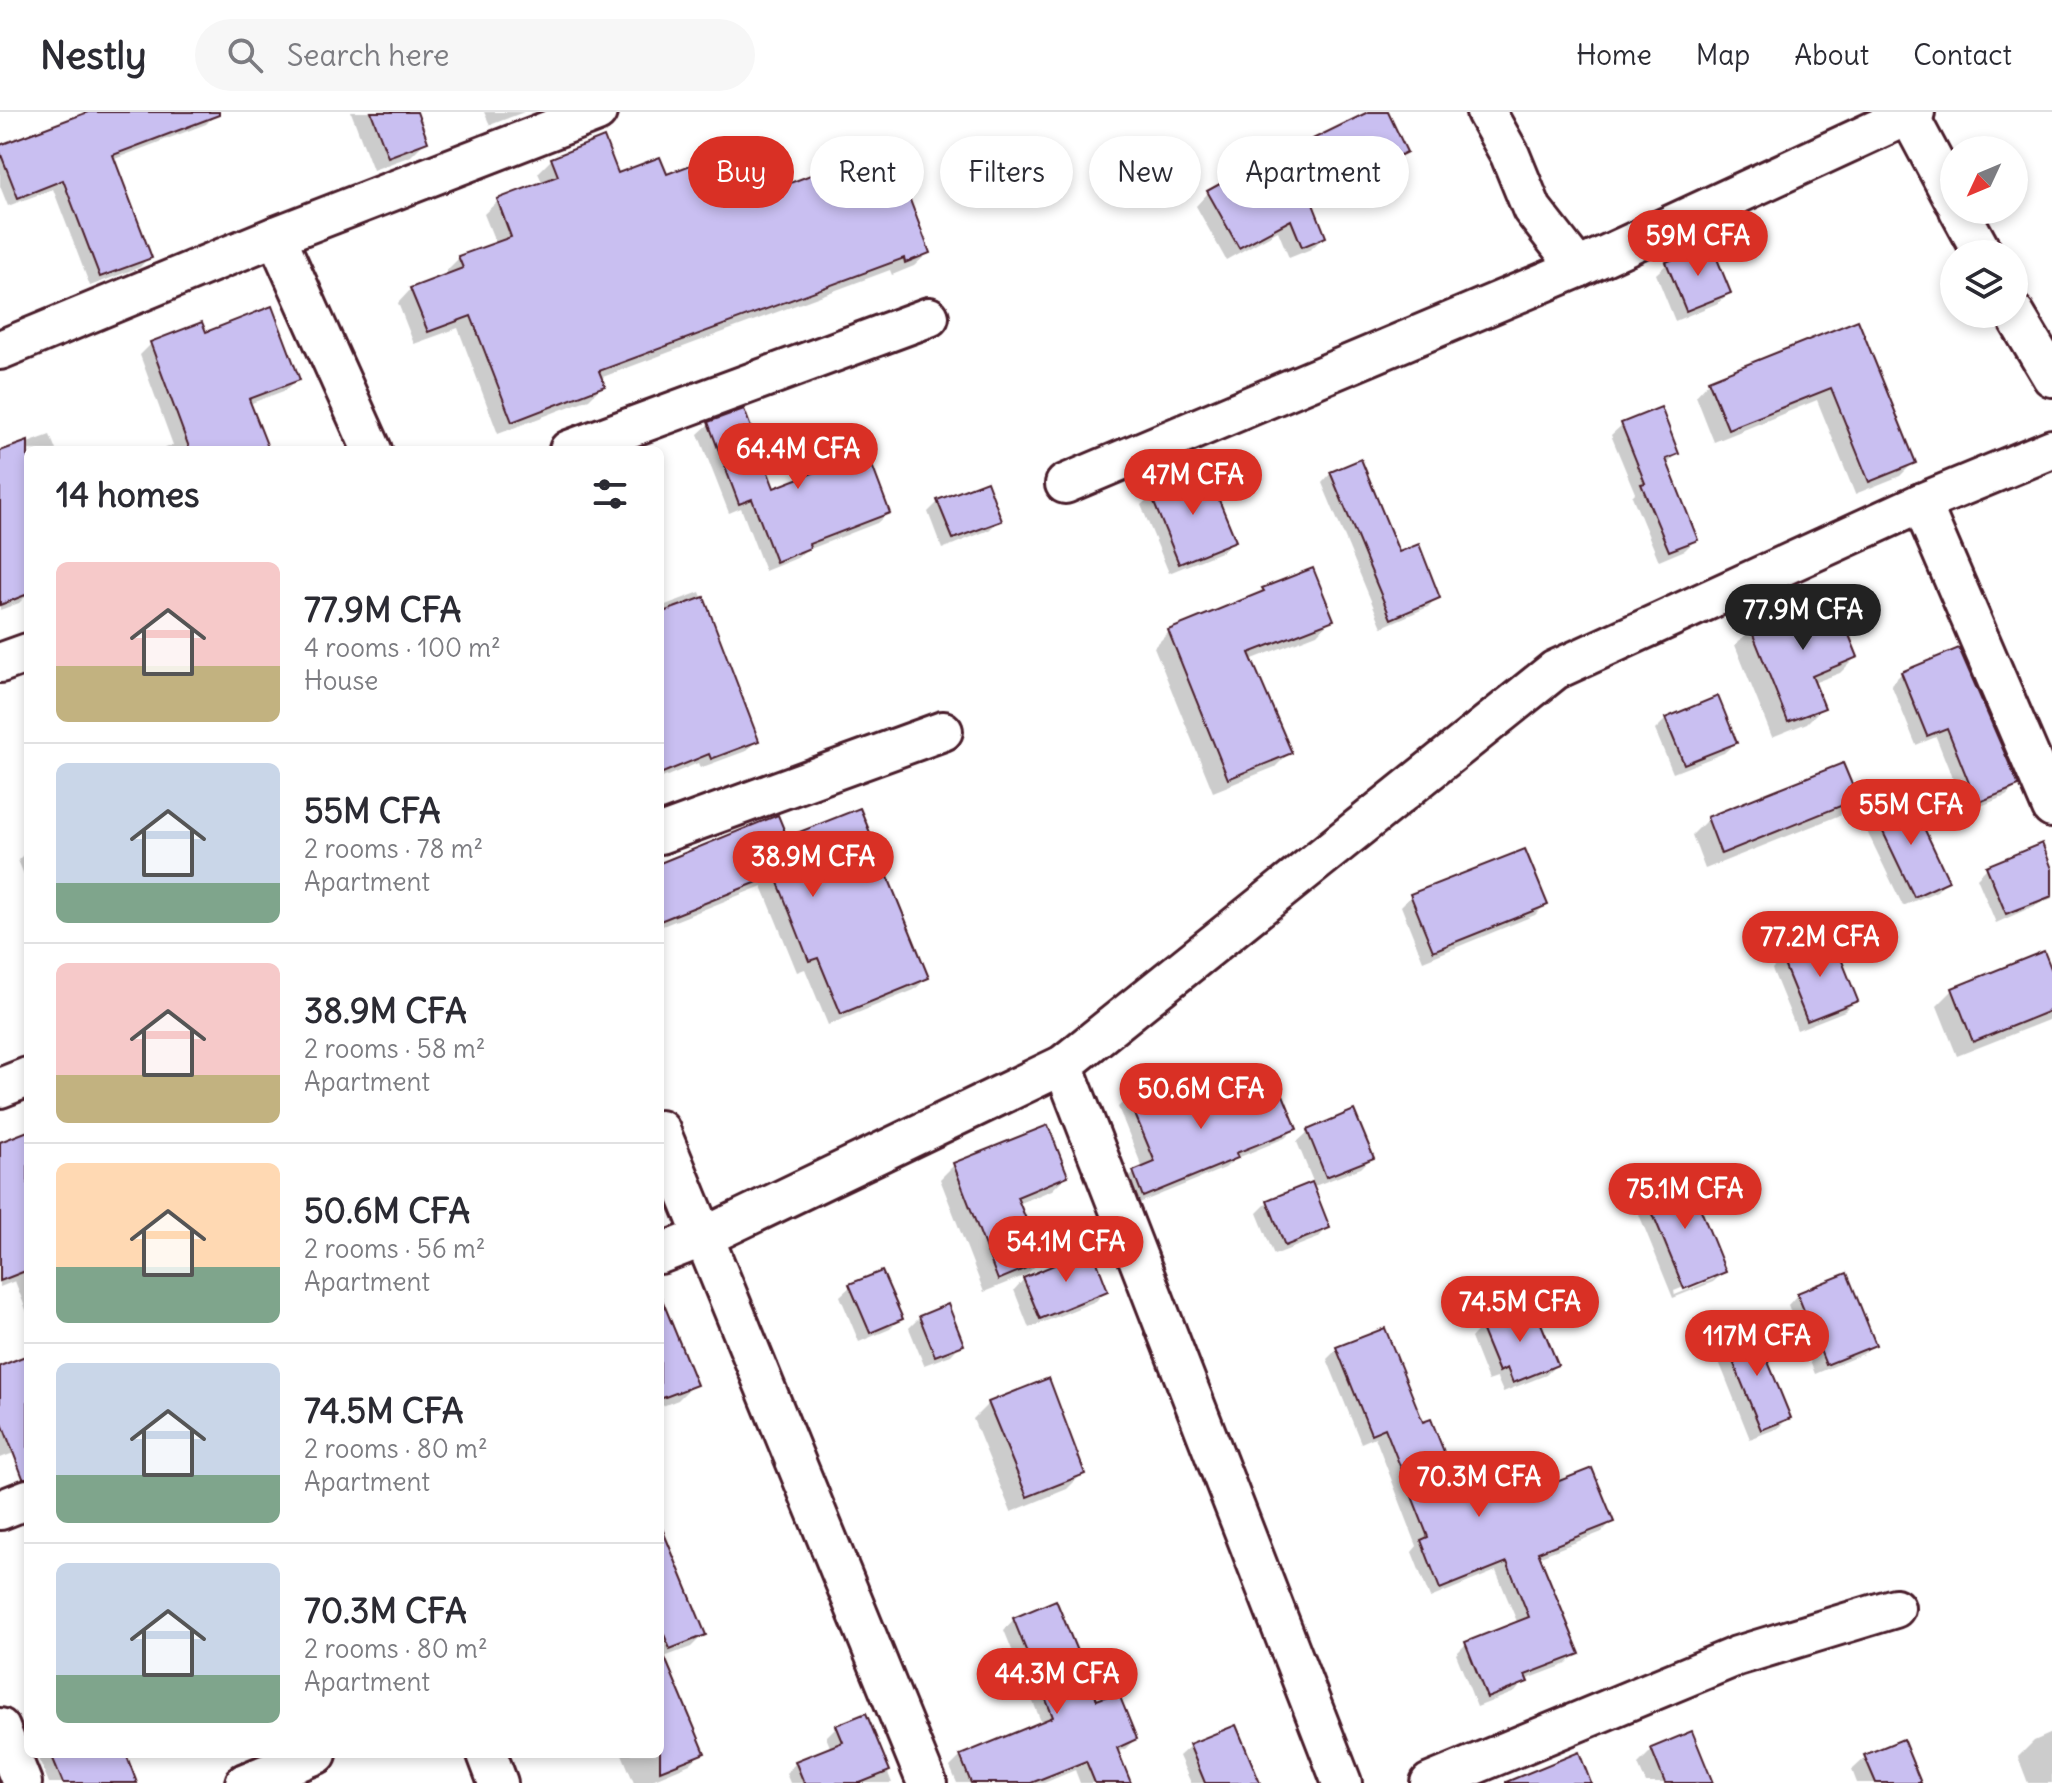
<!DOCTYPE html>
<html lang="en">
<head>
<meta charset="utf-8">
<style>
  body { margin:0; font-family:Delius,sans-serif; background:#f7f7f7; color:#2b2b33; height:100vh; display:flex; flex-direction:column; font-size:30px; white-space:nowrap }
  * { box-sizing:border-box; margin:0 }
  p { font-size:26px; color:#7c7c81 }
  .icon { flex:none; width:44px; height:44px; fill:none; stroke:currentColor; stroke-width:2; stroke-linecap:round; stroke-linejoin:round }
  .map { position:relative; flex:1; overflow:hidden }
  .sheet { position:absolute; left:24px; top:334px; width:640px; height:1312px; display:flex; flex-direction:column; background:#fff; border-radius:12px; box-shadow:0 4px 12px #0003 }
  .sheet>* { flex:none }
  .hud { position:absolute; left:688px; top:24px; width:760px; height:72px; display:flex; gap:16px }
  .needle { width:52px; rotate:226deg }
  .fabs { position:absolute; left:1940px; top:24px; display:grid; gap:16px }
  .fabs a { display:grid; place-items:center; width:88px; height:88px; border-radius:50%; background:#fff; box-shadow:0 4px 12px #0003; font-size:40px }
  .price { position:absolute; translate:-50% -68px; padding:0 18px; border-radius:28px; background:#d93025; color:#fff; font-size:26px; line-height:52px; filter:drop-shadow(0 2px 4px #0008) }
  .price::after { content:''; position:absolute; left:50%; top:48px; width:24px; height:18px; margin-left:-12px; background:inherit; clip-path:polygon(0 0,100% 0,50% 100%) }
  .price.selected { background:#222; color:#fff }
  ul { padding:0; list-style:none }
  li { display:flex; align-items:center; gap:24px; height:200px; padding:0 32px }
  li+li { border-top:2px solid #e1e1e2 }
  li span { display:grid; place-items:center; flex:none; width:224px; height:160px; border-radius:12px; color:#555 }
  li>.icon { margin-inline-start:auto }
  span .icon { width:96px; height:96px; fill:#fffc; stroke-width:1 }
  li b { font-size:34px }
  h2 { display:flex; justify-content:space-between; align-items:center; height:96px; padding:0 32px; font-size:34px }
  .chip { padding:0 28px; border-radius:36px; background:#fff; box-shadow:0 4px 12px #0003; font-size:28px; line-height:72px }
  .chip.selected { background:#d93025; color:#fff }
  header { display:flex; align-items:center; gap:48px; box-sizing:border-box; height:112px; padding:0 40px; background:#fff; border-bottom:2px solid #e1e1e2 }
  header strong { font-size:38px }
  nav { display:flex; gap:44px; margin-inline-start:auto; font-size:28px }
  .search { width:560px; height:72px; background:#f7f7f7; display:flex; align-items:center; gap:20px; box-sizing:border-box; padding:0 28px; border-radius:44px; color:#7c7c81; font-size:30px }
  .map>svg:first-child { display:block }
  .shadow { fill:#0003; fill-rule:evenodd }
  .building { fill:#c9bff1; stroke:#4a1f2b; stroke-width:2 }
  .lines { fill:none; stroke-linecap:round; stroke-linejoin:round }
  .minor-casing { stroke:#4a1f2b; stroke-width:44 }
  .minor { stroke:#fff; stroke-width:38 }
</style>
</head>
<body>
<header>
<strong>Nestly</strong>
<div class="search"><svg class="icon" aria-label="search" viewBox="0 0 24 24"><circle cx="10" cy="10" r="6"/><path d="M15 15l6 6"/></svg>Search here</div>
<nav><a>Home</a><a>Map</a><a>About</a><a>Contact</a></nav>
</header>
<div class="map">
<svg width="2052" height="1671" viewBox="0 0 2052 1671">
  <rect width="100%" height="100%" fill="#fff"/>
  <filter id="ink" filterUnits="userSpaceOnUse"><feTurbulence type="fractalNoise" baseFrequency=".0125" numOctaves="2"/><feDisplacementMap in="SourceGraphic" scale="16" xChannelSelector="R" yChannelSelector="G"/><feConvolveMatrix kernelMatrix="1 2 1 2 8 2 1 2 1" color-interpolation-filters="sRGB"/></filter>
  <g filter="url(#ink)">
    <!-- shadow -->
    <g class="shadow">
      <path d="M83,0H215L216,2L206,12L112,48L149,145L140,155L90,174L53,77L8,94L0,74V35L77,6Z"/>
      <path d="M351,0H415L426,29L411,44L373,58Z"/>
      <path d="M484,0H524L490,13Z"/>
      <path d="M1373,0H1386L1405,39L1392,52L1310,92L1324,125L1311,137L1289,146L1278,119L1226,148L1196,94L1208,81Z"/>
      <path d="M552,47L617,64H666L753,87L842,65L928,141L914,154L892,163L890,158L600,266L603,273L589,287L498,322L458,216L414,232L398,191L411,177L448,163L446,159L459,146L496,132L484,102L498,89L543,72L538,61Z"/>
      <path d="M1667,152L1729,181L1718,191L1675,209L1656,162Z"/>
      <path d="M1857,210L1914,350L1900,364L1855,382L1817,288L1714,330L1696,284L1709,270Z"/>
      <path d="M204,223L298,267L286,278L249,292L266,338H161L173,333L140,243L151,232Z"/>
      <path d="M1659,298L1677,342L1666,353L1696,427L1685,438L1659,449L1632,384L1635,381L1611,323L1622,313Z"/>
      <path d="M709,312L773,378L888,401L877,411L805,439L797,446L765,459L741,396L729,401L698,322Z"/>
      <path d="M50,323L56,338H28V482L19,491L0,498V341Z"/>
      <path d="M1331,361L1398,442L1437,485L1428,495L1382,515L1322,371Z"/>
      <path d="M1152,383L1233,429L1223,439L1169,461L1141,393Z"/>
      <path d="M939,389L1000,408L989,418L942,437L928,400Z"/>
      <path d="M1264,477L1331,507L1317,522L1250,548L1289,641L1275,655L1213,680L1154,535L1169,520L1256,484Z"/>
      <path d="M700,480L757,628L746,639L700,656L698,651L660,667V495Z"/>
      <path d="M1751,517L1856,545L1840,561L1813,571L1823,595L1807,611L1772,625L1735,533Z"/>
      <path d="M1902,561L2016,674L2006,684L1966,700L1936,625L1916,633L1891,572Z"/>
      <path d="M1666,607L1735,631L1724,641L1673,661L1655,618Z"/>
      <path d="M1856,687L1840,703L1705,757L1692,723L1708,707Z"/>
      <path d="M1908,687L1947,768L1937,779L1903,794L1864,713L1875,703Z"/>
      <path d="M786,727L927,866L914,878L828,913L805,857L797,860L762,774L660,815V753Z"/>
      <path d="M28,738V773L18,748Z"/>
      <path d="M1988,755L2052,763V786L1996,811L1977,766Z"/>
      <path d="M1411,784L1546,792L1535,803L1423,849L1401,794Z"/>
      <path d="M1782,847L1856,888L1845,899L1797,918L1772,857Z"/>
      <path d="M2052,864V904L2048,908L1957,944L1937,894L1953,878Z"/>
      <path d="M1128,985L1198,1008L1295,1016L1285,1026L1235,1047L1225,1056L1132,1094L1124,1071L1134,1061L1143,1057L1118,995Z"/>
      <path d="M1308,1020L1372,1045L1361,1056L1312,1075L1328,1115L1318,1126L1274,1143L1257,1101L1268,1090L1314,1072L1297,1030Z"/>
      <path d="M28,1022V1203L15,1169L0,1175V1032Z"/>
      <path d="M954,1053L1066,1064L1052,1078L1018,1092L1040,1149L1026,1163L984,1180L940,1067Z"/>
      <path d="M1644,1079L1724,1160L1713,1170L1673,1186L1634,1090ZM1714,1163V1167L1675,1183L1674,1179Z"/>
      <path d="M1024,1167L1106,1178L1096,1189L1029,1216L1014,1178Z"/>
      <path d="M851,1174L900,1207L890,1217L859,1230L840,1184Z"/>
      <path d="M1798,1182L1874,1232L1863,1242L1815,1262L1788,1193Z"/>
      <path d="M660,1188L694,1272L678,1288L660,1295Z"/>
      <path d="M920,1205L961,1232L951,1243L924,1253L909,1216Z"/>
      <path d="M1481,1215L1556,1253L1546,1263L1503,1280L1497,1266L1488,1269L1471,1226Z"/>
      <path d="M1724,1226L1788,1306L1778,1316L1750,1327L1714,1237Z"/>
      <path d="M1337,1237L1422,1313L1457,1378L1520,1387L1612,1409L1602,1420L1538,1445L1577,1541L1567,1552L1525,1568L1515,1580L1477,1595L1456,1542L1466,1532L1518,1512L1496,1459L1430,1486L1412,1440L1417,1434L1375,1325L1361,1331L1327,1247Z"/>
      <path d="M28,1245V1336L0,1346V1256Z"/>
      <path d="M989,1291L1083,1361L1067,1377L1011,1400L973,1307Z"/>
      <path d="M677,1459L703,1523L691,1535L664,1545L702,1640L690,1652L645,1671H634L622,1642H660V1466Z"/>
      <path d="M1014,1507L1135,1627L1125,1637L1116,1640L1129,1671H1080L1075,1658L1044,1671H957L950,1655L961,1644L1042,1612L1004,1518Z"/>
      <path d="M865,1603L892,1671H790L786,1661L796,1651L831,1637L826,1625L837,1614Z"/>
      <path d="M2052,1621V1671H2028L2018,1645L2034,1629Z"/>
      <path d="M1190,1634L1258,1671H1191L1179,1644Z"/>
      <path d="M1652,1638L1712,1671H1646L1638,1652Z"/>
      <path d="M37,1642H123L126,1671H49Z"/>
      <path d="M1866,1645L1919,1671H1857L1852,1658Z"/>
    </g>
    <!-- building -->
    <g class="building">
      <path d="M88,0H219V3L113,43L152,146L100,165L63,68L18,86L0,40V33Z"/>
      <path d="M371,0H417L428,30L388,45Z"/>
      <path d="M1368,0H1388L1407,40L1311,87L1326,125L1302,135L1291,108L1239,136L1207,79L1278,40L1280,43Z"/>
      <path d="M604,25L618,61L660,45L667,62L736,36L754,85L839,52L844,62L893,43L930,141L905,151L904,146L599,259L605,274L512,310L471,204L428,220L410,176L463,156L458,144L511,125L497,87L558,64L551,46Z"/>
      <path d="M1711,132L1731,181L1686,199L1666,150Z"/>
      <path d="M272,194L300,268L249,287L269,338H190L150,230L202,210L206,220Z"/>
      <path d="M1858,208L1916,351L1869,370L1831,276L1728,317L1708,268Z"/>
      <path d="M1661,295L1679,342L1666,347L1698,428L1669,439L1641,372L1645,371L1621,311Z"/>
      <path d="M744,297L774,376L867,340L890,401L809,432L810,436L776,450L752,387L739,392L708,310Z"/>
      <path d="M28,329V482L0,493V339Z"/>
      <path d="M1361,347L1399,440L1419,432L1440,486L1391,507L1330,360Z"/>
      <path d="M1207,359L1236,429L1179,452L1150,381Z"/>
      <path d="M987,369L1002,409L953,427L937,388Z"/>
      <path d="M1313,456L1334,508L1249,541L1292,641L1228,667L1168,518L1264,479L1262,476Z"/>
      <path d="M1832,481L1858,545L1812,564L1825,596L1788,610L1750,515Z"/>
      <path d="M704,485L759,629L711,647L709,642L660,662V501Z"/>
      <path d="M1959,536L2019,674L1977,691L1947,616L1927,624L1901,560Z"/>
      <path d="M1718,584L1737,631L1684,652L1665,606Z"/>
      <path d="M1843,651L1858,687L1721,742L1707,705Z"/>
      <path d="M1909,684L1949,769L1914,785L1874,701Z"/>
      <path d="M860,696L929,866L841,902L818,846L809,849L775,763L660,809V751L778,703L787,725Z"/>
      <path d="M2042,731L2052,757V784L2006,802L1986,754Z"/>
      <path d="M1525,737L1548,793L1433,839L1410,782Z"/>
      <path d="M1832,824L1858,889L1807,909L1781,845Z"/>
      <path d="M2044,839L2052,859V898L1973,930L1952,876Z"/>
      <path d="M1181,961L1199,1005L1279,973L1297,1017L1236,1041L1238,1046L1143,1085L1133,1059L1155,1050L1127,983Z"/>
      <path d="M1354,998L1374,1046L1326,1065L1307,1018Z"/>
      <path d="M1048,1013L1068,1064L1017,1085L1043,1149L998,1168L953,1051Z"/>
      <path d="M28,1019V1158L0,1169V1030Z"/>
      <path d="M1686,1061L1726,1160L1684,1177L1643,1078Z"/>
      <path d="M1312,1070L1330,1116L1285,1134L1267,1088Z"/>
      <path d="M1092,1137L1108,1179L1040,1207L1023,1166Z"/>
      <path d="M882,1159L903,1207L870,1221L849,1172Z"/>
      <path d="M1847,1161L1876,1233L1826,1253L1797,1181Z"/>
      <path d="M661,1185L697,1273L660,1287V1186Z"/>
      <path d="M948,1192L964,1233L935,1244L919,1204Z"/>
      <path d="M1533,1192L1558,1253L1513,1271L1507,1256L1499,1260L1480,1214Z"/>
      <path d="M1753,1213L1791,1306L1761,1318L1723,1225Z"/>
      <path d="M1385,1216L1423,1310L1431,1307L1458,1375L1509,1355L1521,1384L1592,1356L1614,1410L1538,1440L1580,1542L1525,1563L1528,1570L1487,1586L1465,1530L1529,1505L1507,1450L1440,1477L1421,1428L1428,1425L1385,1316L1371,1322L1336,1235Z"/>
      <path d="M28,1243V1366H23L0,1306V1254Z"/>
      <path d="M1049,1266L1085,1362L1027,1385L988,1290Z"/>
      <path d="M661,1414L706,1523L670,1537L660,1513Z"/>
      <path d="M1056,1488L1097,1588L1118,1580L1137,1627L1117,1636L1131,1671H1095L1086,1649L1031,1671H971L960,1643L1053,1605L1013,1506Z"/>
      <path d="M660,1534L705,1641L660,1659Z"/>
      <path d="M866,1601L890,1659L860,1671H804L795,1649L843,1630L836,1613Z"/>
      <path d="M1236,1613L1260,1671H1205L1189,1632Z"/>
      <path d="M1692,1619L1713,1671H1665L1651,1636Z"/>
      <path d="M1903,1627L1921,1671H1876L1864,1643Z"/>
      <path d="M1579,1640L1591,1671H1506V1670Z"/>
      <path d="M51,1642H126L137,1671H63Z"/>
    </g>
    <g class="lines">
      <defs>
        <g id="minor">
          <path d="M1486,0L1510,43L1532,97L1578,156"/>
          <path d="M1907,0L1954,88"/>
          <path d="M1959,98L1983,142"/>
          <path d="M276,124L372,338"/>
          <path d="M2014,201L2052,265"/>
          <path d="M0,238L276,124L597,0"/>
          <path d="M569,338L929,205"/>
          <path d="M1065,372L1578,156L1915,0"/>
          <path d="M1921,391L2052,696"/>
          <path d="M0,551L28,541"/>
          <path d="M660,722L943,619"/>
          <path d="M1063,953L1342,1671"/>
          <path d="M0,976L28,965"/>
          <path d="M660,1018L927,1671"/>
          <path d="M660,1142L704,1125L1063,953L1555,558L1921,391L2052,337"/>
          <path d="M0,1398L28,1387"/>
          <path d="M0,1616L22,1671"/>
          <path d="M487,1642L498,1671"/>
          <path d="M245,1671L317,1642"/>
          <path d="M1430,1671L1737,1544L1895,1496"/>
        </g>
      </defs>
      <!-- minor casing -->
      <use href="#minor" class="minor-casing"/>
      <!-- minor -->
      <use href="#minor" class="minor"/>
    </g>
  </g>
</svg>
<div class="fabs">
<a><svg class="needle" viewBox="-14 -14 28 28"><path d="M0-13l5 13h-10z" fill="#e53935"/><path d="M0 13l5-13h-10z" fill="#7c7c81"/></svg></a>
<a><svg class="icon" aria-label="layers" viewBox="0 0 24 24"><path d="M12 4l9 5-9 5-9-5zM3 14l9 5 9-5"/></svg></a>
</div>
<b class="price" style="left:1698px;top:166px">59M CFA</b>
<b class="price" style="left:798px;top:379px">64.4M CFA</b>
<b class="price" style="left:1193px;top:405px">47M CFA</b>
<b class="price selected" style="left:1803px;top:540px">77.9M CFA</b>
<b class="price" style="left:1911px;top:735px">55M CFA</b>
<b class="price" style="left:813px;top:787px">38.9M CFA</b>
<b class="price" style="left:1820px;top:867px">77.2M CFA</b>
<b class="price" style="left:1201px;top:1019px">50.6M CFA</b>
<b class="price" style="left:1685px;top:1119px">75.1M CFA</b>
<b class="price" style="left:1066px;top:1172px">54.1M CFA</b>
<b class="price" style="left:1520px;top:1232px">74.5M CFA</b>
<b class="price" style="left:1757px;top:1266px">117M CFA</b>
<b class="price" style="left:1479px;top:1407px">70.3M CFA</b>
<b class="price" style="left:1057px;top:1604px">44.3M CFA</b>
<div class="hud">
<a class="chip selected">Buy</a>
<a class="chip">Rent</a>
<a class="chip">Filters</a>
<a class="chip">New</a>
<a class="chip">Apartment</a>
</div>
<section class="sheet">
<h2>14 homes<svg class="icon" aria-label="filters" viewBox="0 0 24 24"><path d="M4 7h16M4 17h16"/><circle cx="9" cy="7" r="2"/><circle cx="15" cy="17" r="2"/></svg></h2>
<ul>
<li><span style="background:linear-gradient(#f6c9c9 65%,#c2b280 0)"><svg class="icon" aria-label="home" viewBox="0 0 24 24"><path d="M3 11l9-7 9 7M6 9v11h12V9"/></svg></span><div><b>77.9M CFA</b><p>4 rooms · 100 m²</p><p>House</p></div></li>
<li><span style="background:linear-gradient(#c9d6e8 75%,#7fa58c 0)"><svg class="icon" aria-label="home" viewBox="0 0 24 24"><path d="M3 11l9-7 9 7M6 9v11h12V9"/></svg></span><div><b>55M CFA</b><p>2 rooms · 78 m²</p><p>Apartment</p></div></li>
<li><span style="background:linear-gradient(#f6c9c9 70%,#c2b280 0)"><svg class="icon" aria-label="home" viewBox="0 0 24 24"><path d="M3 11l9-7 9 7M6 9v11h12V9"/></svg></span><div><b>38.9M CFA</b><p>2 rooms · 58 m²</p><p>Apartment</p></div></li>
<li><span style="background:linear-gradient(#ffd9b3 65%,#7fa58c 0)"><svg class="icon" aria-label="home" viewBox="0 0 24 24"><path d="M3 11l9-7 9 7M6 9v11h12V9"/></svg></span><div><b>50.6M CFA</b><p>2 rooms · 56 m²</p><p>Apartment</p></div></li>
<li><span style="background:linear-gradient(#c9d6e8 70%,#7fa58c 0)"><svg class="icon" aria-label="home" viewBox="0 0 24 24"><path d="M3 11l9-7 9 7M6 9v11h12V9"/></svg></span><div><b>74.5M CFA</b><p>2 rooms · 80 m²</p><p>Apartment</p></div></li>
<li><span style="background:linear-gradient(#c9d6e8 70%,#7fa58c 0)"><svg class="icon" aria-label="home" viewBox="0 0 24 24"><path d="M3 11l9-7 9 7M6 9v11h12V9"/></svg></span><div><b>70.3M CFA</b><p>2 rooms · 80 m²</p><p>Apartment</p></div></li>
</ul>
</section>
</div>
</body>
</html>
